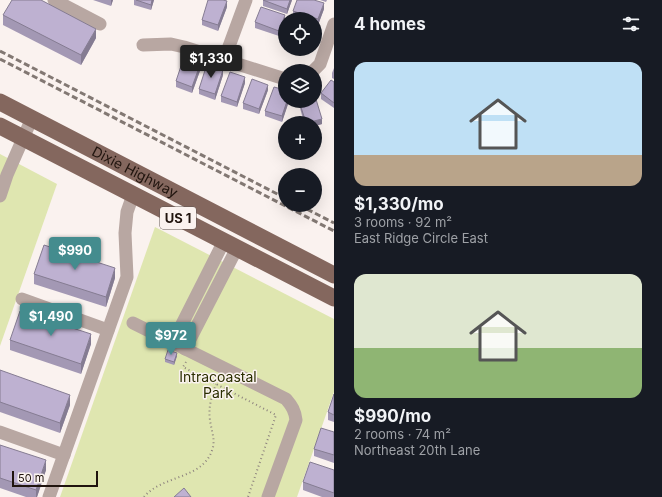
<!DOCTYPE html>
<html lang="en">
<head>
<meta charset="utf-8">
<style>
  body { margin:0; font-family:Inter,sans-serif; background:#20242c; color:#f1f3f6; height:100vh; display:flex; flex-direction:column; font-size:15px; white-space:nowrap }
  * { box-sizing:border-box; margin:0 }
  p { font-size:13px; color:#9ea1a6 }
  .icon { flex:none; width:22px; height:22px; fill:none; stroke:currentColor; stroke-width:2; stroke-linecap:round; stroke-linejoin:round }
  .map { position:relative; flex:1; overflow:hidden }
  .sheet { display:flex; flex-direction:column; background:#171b24; width:328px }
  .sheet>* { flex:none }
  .buttons { position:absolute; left:278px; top:12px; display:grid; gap:8px }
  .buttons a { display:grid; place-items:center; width:44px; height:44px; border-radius:50%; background:#171b24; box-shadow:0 4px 16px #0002; font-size:20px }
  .scale { position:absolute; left:12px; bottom:10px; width:86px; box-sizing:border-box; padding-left:4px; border:2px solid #20140e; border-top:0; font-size:11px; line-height:14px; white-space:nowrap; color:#20140e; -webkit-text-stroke:3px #faf2ef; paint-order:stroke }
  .price { position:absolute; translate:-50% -34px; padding:0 9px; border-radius:4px; background:#448c8e; color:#fff; font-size:13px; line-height:26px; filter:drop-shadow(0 1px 2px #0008) }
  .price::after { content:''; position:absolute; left:50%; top:24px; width:12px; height:9px; margin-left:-6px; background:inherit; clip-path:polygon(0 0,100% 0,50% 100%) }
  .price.on { background:#222; color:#fff }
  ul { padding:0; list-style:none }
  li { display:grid; align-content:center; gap:8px; height:212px; padding:0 20px }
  li span { display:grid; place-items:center; height:124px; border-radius:12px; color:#555 }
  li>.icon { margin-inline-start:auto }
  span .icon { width:72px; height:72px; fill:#fffc; stroke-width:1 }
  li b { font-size:17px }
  h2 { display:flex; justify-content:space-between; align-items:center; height:48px; padding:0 20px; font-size:17px }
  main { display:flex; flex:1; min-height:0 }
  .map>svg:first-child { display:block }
  .green { fill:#dfe6b0 }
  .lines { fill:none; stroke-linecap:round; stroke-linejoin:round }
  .path { stroke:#8d837e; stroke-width:2; stroke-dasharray:1 3; stroke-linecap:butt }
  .minor { stroke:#b8a7a2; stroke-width:13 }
  .major { stroke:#84675e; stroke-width:17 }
  .rail { stroke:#827873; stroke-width:3; stroke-dasharray:6 3; stroke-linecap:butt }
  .wall { fill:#a398b4 }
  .shaded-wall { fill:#857c92 }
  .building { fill:#beb1d1; stroke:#857c92 }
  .labels { text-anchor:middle; stroke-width:3; stroke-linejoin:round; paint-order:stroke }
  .shield { fill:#faf2ef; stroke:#615752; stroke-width:1 }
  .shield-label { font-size:13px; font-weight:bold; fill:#20140e }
  .street-label { font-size:14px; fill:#20140e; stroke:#faf2ef }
  .park-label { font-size:14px; fill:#2b2e01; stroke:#faf2ef }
</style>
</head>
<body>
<main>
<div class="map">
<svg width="334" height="497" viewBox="0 0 334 497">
  <rect width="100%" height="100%" fill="#faf2ef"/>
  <!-- green -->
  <g class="green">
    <path d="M0,154L57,184L0,346Z"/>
    <path d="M155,227L334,319V392L297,497H60Z"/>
  </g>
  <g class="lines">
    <!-- path -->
    <g class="path">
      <path d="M186,362L183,367L276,415L248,497"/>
      <path d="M144,497C163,474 205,480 213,447C215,438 211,429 210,420C208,406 212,396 216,384"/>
    </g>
    <!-- minor -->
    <g class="minor">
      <path d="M54,0L100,24"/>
      <path d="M143,45L171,44L184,47L285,79"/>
      <path d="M224,60L246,0"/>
      <path d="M313,71L320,64L334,24"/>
      <path d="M0,196L7,175L32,118"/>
      <path d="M22,299L108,330"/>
      <path d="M133,323L286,399C292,406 295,411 296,420L268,497"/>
      <path d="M173,342L224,241"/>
      <path d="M185,349L237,248"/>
      <path d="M0,432L64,455"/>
      <path d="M49,497L127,277L125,233L127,212L133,195"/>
    </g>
    <!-- major -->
    <g class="major">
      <path id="s1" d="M0,102L334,275"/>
      <path d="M0,126L334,298"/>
    </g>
    <!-- rail -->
    <g class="rail">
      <path d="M0,51L285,198"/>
      <path d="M0,59L334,231"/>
      <path d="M299,205L334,223"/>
    </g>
  </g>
  <!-- wall -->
  <g class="wall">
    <path d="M93,0H113L111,6Z"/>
    <path d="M134,0H154L151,10L134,5Z"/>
    <path d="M263,0H292L287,14L263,6Z"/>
    <path d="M320,0H327L326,2Z"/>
    <path d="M227,7L218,31L202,25V20Z"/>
    <path d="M324,9L318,25L315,24V19H301L293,16V11Z"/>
    <path d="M3,15L96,38L81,65L3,25Z"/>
    <path d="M285,21L279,36L255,28V22Z"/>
    <path d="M201,68L192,93L176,87V81Z"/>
    <path d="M334,68V79L332,78V73Z"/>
    <path d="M223,75L215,100L199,94V89Z"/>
    <path d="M334,82V108L321,99V93Z"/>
    <path d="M245,83L237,107L221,102V96Z"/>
    <path d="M268,90L259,114L243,109V103Z"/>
    <path d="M285,101H289L282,122L265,116V111Z"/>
    <path d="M299,101H315L322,124L315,126V123H304L299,104Z"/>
    <path d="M34,274L115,278L106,307L34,284Z"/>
    <path d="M10,340L91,344L81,374L10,350Z"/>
    <path d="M177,356L174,365L165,362V359Z"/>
    <path d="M0,370L70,405L60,433L0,412Z"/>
    <path d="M334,394V422L328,420V412Z"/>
    <path d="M334,432V463L314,456V449Z"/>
    <path d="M0,445L46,470L37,497H26L0,488Z"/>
    <path d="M334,470V497H322L303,490V482Z"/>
  </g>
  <!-- shaded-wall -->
  <g class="shaded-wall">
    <path d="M111,0H113L111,6Z"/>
    <path d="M152,0H154L151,10V5Z"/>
    <path d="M290,0H292L287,14V9Z"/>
    <path d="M227,1V7L218,31V25Z"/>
    <path d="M324,3V9L318,25V19Z"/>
    <path d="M285,15V21L279,36V31Z"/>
    <path d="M96,29V38L81,65V55Z"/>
    <path d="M201,62V68L192,93V87Z"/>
    <path d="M223,70V75L215,100V94Z"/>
    <path d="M245,77V83L237,107V102Z"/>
    <path d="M268,85V90L259,114V109Z"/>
    <path d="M287,101H289L282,122V116Z"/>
    <path d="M322,119V124L315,126V123H308Z"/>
    <path d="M115,268V278L106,307V297Z"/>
    <path d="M91,334V344L81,374V364Z"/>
    <path d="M177,353V356L174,365V362Z"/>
    <path d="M70,395V405L60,433V423Z"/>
    <path d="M46,460V470L37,497H36V490Z"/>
  </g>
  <!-- building -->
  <g class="building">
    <path d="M12,0H41L96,29L81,55L3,15Z"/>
    <path d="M136,0H152L151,5Z"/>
    <path d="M208,0H223L227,1L218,25L202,20Z"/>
    <path d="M263,0H290L287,9Z"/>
    <path d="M297,0H314L324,3L318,19L293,11Z"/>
    <path d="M261,7L285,15L279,31L255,22Z"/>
    <path d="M291,17L296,19H290Z"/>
    <path d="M184,57L201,62L192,87L176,81Z"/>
    <path d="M207,64L223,70L215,94L199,89Z"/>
    <path d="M230,72L245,77L237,102L221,96Z"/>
    <path d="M252,79L268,85L259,109L243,103Z"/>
    <path d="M331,80L334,82V103L321,93Z"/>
    <path d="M274,87L285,90V101H287L282,116L265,111Z"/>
    <path d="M315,96L322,119L306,123L299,101H315Z"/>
    <path d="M44,245L115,268L106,297L34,274Z"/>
    <path d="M20,311L91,334L81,364L10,340Z"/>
    <path d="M168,350L177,353L174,362L165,359Z"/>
    <path d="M0,370L70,395L60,423L0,402Z"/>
    <path d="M334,394V415L328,412Z"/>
    <path d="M321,428L334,432V455L314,449Z"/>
    <path d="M0,445L46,460L36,490L0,478Z"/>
    <path d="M310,462L334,470V493L303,482Z"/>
    <path d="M184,488L191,497H174Z"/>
  </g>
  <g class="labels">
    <!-- shield labels -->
    <rect class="shield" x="160" y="207" width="36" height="22" rx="3"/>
    <g class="shield-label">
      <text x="178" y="223">US 1</text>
    </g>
    <!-- street labels -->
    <g class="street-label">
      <text dy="5" stroke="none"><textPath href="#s1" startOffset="152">Dixie Highway</textPath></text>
    </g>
    <!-- park labels -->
    <g class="park-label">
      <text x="218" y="382">Intracoastal<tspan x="218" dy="16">Park</tspan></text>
    </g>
  </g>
</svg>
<div class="buttons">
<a><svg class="icon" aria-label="locate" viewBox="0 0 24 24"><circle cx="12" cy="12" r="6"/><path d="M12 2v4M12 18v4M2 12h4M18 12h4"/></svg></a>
<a><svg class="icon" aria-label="layers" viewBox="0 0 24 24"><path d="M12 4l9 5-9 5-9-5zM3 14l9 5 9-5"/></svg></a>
<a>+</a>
<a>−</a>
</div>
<div class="scale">50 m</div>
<b class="price on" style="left:211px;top:79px">$1,330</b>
<b class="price" style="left:75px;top:271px">$990</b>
<b class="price" style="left:51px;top:337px">$1,490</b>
<b class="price" style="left:171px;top:356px">$972</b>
</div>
<section class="sheet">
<h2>4 homes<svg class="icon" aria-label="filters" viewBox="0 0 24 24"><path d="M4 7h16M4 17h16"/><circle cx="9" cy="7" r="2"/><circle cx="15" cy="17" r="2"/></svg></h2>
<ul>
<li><span style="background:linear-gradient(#bfe0f5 75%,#b9a48a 0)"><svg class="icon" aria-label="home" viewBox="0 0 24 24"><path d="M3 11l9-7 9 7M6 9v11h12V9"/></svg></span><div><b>$1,330/mo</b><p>3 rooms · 92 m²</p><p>East Ridge Circle East</p></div></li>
<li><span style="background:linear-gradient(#dfe7d0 60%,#8fb573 0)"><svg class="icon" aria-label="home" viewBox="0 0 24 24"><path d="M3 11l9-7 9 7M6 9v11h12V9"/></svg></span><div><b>$990/mo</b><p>2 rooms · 74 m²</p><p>Northeast 20th Lane</p></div></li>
</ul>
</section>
</main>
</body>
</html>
